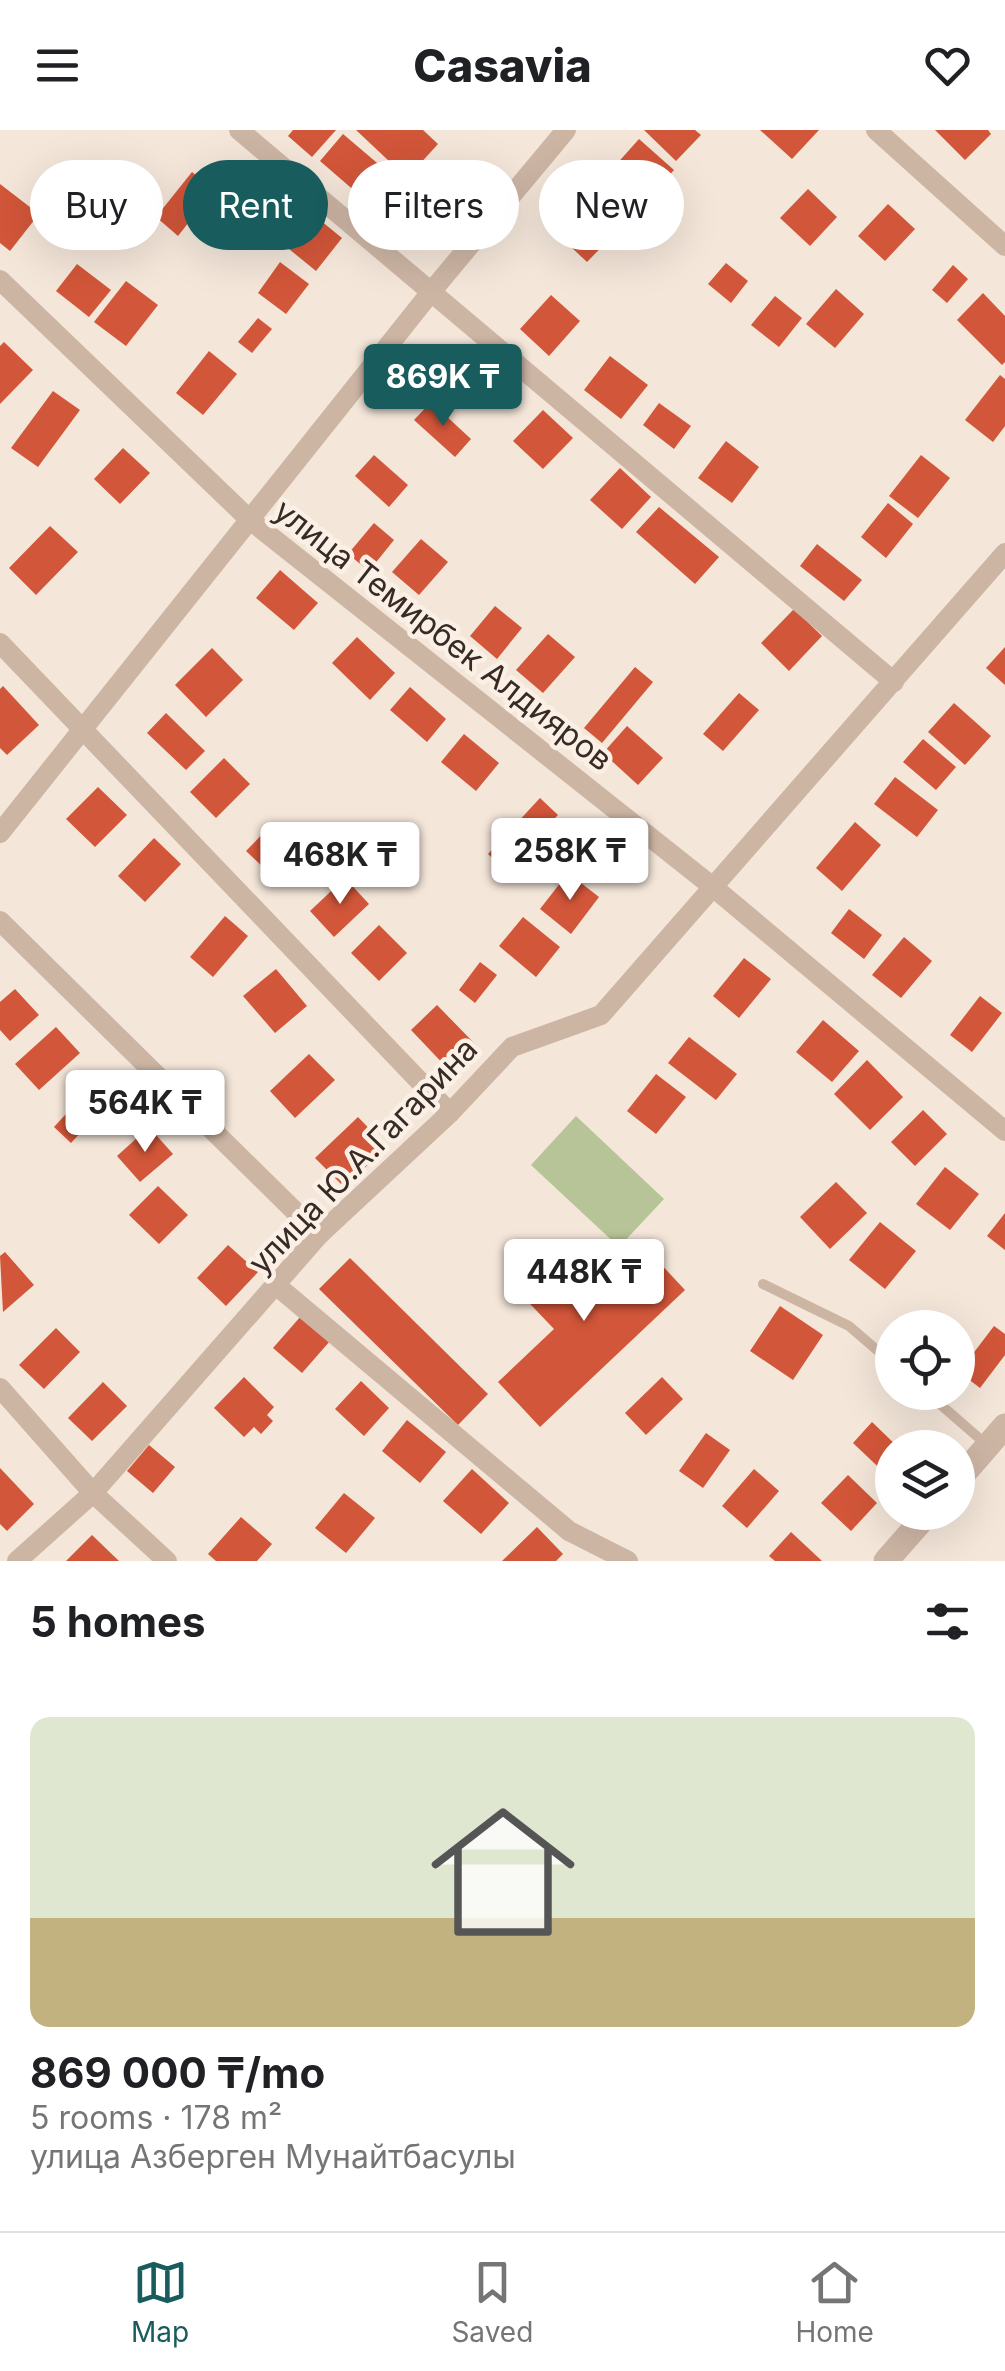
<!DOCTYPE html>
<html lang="en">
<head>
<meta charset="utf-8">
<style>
  body { margin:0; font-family:Inter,sans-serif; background:#f2f2f2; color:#202124; height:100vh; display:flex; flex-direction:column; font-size:38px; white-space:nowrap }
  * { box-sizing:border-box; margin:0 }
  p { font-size:32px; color:#757577 }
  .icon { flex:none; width:55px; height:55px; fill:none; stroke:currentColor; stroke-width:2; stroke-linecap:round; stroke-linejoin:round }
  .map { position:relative; height:1431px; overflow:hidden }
  .details { display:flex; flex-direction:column; background:#fff; flex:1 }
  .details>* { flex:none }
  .banner { position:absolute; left:30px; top:30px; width:945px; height:90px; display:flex; gap:20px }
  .tools { position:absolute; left:875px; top:1180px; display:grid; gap:20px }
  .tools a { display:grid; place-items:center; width:100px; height:100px; border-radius:50%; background:#fff; box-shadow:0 10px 40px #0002; font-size:50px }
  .price { position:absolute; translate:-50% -85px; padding:0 22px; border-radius:10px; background:#fff; color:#222; font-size:32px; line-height:65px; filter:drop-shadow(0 2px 5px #0008) }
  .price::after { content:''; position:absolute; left:50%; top:60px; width:30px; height:22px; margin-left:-15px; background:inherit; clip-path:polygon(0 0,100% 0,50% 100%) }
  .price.on { background:#185c5d; color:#fff }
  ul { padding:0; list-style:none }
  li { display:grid; align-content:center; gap:20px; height:530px; padding:0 30px }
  li span { display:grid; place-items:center; height:310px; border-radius:20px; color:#555 }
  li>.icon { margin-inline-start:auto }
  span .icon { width:180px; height:180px; fill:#fffc; stroke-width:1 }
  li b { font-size:42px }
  h2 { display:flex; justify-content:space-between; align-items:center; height:120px; padding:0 30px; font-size:42px }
  .chip { padding:0 35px; border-radius:45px; background:#fff; box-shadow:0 10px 40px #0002; font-size:35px; line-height:90px }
  .chip.on { background:#185c5d; color:#fff }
  header { display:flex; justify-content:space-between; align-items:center; height:130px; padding:0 30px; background:#fff; font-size:45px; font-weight:800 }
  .menu { display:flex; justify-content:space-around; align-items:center; height:140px; border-top:2px solid #e0e0e0; background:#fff; font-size:28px; color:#757577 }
  .menu a { display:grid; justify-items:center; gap:5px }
  .menu .on { color:#185c5d }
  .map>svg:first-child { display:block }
  .green { fill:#b7c497 }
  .building { fill:#d25639 }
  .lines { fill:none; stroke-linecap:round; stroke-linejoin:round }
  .service { stroke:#cdb5a4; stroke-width:10 }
  .minor { stroke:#cdb5a4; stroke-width:20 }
  .tertiary { stroke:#cdb5a4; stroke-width:25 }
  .labels { text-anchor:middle; stroke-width:9; stroke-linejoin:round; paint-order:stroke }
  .street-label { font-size:32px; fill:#382b26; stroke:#fbf0e6 }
</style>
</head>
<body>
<header><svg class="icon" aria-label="menu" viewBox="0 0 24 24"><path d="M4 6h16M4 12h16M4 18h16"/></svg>Casavia<svg class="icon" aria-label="heart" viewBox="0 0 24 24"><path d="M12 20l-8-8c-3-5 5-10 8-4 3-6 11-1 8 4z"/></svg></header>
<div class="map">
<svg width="1005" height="1431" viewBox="0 0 1005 1431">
  <rect width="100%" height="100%" fill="#f4e6d9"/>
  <!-- green -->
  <path class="green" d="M576,986L664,1069L619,1117L531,1035Z"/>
  <!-- building -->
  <g class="building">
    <path d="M293,0H336L312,27L288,6Z"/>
    <path d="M356,0H423L438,14L407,48Z"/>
    <path d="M644,0H695L701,5L676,31Z"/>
    <path d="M760,0H819L792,29Z"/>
    <path d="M935,0H988L991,4L965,30Z"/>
    <path d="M343,4L396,49L372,76L320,31Z"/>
    <path d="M639,9L674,40L649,68L614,37Z"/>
    <path d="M192,42L214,60L178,106L156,87Z"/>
    <path d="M272,45L290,62L258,97L239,79Z"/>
    <path d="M0,54L39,84L10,121L0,113Z"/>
    <path d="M808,59L837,87L810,116L780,88Z"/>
    <path d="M587,70L618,100L587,132L556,103Z"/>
    <path d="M888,74L915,99L885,131L858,106Z"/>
    <path d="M315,86L342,108L316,141L289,119Z"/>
    <path d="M280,132L309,154L286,184L258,163Z"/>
    <path d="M726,133L748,151L731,173L708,154Z"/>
    <path d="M77,134L111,160L89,187L56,161Z"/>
    <path d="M953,135L968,149L947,173L932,160Z"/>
    <path d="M126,151L158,175L126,216L94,192Z"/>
    <path d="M836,159L864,184L835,218L806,194Z"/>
    <path d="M983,163L1005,186V232L1002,235L957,190Z"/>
    <path d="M551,165L580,191L549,226L520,199Z"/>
    <path d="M775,166L802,188L779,217L751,195Z"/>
    <path d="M258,188L272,199L252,223L238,212Z"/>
    <path d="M480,211L511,238L482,271L451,243Z"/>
    <path d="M4,212L33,240L0,274V216Z"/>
    <path d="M209,221L237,244L203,285L176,263Z"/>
    <path d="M610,226L648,255L621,289L584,260Z"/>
    <path d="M1000,245L1005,249V296L993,312L965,290Z"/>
    <path d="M53,261L80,280L38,337L11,318Z"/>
    <path d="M431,272L471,309L455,327L414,290Z"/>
    <path d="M659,273L691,296L674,319L643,295Z"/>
    <path d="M543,280L573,308L543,339L513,311Z"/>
    <path d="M726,311L759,337L732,373L698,348Z"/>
    <path d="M123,318L150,343L120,374L94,349Z"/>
    <path d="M374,325L408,355L389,377L355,346Z"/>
    <path d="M921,325L950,348L918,388L889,366Z"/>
    <path d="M620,338L651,367L622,399L590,370Z"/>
    <path d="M888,373L913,394L886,428L861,407Z"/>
    <path d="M659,377L719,427L695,454L636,402Z"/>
    <path d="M374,393L394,410L369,441L348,424Z"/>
    <path d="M50,396L78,422L36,465L9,438Z"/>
    <path d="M421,409L448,432L419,465L392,442Z"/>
    <path d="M817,414L862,450L844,471L800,436Z"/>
    <path d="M280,440L318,473L294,500L256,468Z"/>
    <path d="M495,476L522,498L497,529L470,506Z"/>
    <path d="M794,479L822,506L789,541L761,513Z"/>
    <path d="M548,504L575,527L543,563L516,540Z"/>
    <path d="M357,507L395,543L370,570L332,533Z"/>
    <path d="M1005,517V555L986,538Z"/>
    <path d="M212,518L243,550L206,587L175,555Z"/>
    <path d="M635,537L653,552L602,613L584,598Z"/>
    <path d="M3,556L39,595L7,625L0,618V559Z"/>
    <path d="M410,557L446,589L427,612L390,580Z"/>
    <path d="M739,563L759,580L723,621L703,604Z"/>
    <path d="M954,573L991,606L965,635L928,602Z"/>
    <path d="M166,583L205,621L186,640L147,603Z"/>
    <path d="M627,596L663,628L638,655L603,623Z"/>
    <path d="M464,604L499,633L476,661L441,632Z"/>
    <path d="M923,609L956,637L936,660L903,632Z"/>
    <path d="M224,628L250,654L216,688L190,662Z"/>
    <path d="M895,647L938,680L917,707L874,674Z"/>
    <path d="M98,657L127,685L95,717L66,689Z"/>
    <path d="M540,668L558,685L506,741L488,724Z"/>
    <path d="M274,692L311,727L283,756L246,721Z"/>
    <path d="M855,692L881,715L842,761L816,738Z"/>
    <path d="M154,708L181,734L145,772L118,746Z"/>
    <path d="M568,743L599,767L571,804L540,779Z"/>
    <path d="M345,748L369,774L334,807L310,781Z"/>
    <path d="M849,779L882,805L864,829L831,803Z"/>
    <path d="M225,786L248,806L213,847L190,827Z"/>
    <path d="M523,787L560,817L536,847L499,816Z"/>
    <path d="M379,795L407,823L379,851L351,823Z"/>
    <path d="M904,807L932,831L901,868L872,845Z"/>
    <path d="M744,828L771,849L739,888L713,866Z"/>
    <path d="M480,832L497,845L475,873L459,860Z"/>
    <path d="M276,839L307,876L275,903L243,866Z"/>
    <path d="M15,859L39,885L10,911L0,900V872Z"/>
    <path d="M980,866L1002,883L972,922L950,905Z"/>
    <path d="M437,875L476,915L449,940L411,900Z"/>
    <path d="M823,890L859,921L832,952L796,922Z"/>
    <path d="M56,897L80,923L39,960L15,934Z"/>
    <path d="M689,907L737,944L716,970L668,933Z"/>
    <path d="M309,924L335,950L295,988L270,961Z"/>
    <path d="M867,930L903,967L870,1000L834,964Z"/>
    <path d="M656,944L686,967L656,1004L627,981Z"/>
    <path d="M100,947L117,963L71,1013L54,997Z"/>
    <path d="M923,980L947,1004L915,1036L891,1012Z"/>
    <path d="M358,987L387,1017L344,1057L315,1028Z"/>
    <path d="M149,997L173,1024L140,1052L117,1026Z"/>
    <path d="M945,1037L979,1064L950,1100L916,1074Z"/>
    <path d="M836,1052L867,1083L830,1119L800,1087Z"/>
    <path d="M158,1056L188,1085L159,1114L129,1085Z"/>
    <path d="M1005,1083V1120L987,1106Z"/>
    <path d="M880,1092L916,1121L885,1159L849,1130Z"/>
    <path d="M562,1112L601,1154L643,1115L685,1160L540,1297L498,1252L554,1199L514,1157Z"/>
    <path d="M228,1115L258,1142L226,1176L197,1148Z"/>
    <path d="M5,1122L34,1155L3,1182L0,1126Z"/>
    <path d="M350,1128L488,1264L458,1295L319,1159Z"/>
    <path d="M780,1176L823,1205L793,1250L750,1221Z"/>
    <path d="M301,1186L330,1211L302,1243L273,1218Z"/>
    <path d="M994,1196L1005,1204V1225L980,1258L959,1242Z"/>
    <path d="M56,1198L80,1222L44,1259L19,1235Z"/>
    <path d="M244,1247L274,1277L267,1285L273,1291L261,1304L254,1297L244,1307L214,1278Z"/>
    <path d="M662,1247L683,1269L646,1305L625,1283Z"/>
    <path d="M361,1251L389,1278L364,1306L335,1279Z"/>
    <path d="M103,1252L127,1276L92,1311L68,1288Z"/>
    <path d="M407,1290L446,1322L420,1353L382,1321Z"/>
    <path d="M872,1292L899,1318H892V1350L853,1313Z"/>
    <path d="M706,1303L730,1320L703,1358L679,1341Z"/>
    <path d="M149,1315L175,1337L153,1363L127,1341Z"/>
    <path d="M0,1338L34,1374L7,1401L0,1394Z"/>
    <path d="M472,1339L509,1373L481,1404L443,1371Z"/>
    <path d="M754,1339L779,1361L747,1398L722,1376Z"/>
    <path d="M848,1345L877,1373L851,1401L821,1373Z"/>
    <path d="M344,1363L375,1388L346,1423L315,1398Z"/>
    <path d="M241,1387L272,1414L257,1431H216L208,1424Z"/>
    <path d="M537,1397L563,1424L556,1431H502Z"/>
    <path d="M791,1402L822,1431H775L769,1426Z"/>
    <path d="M92,1405L119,1431H66Z"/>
  </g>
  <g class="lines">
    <!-- service -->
    <g class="service">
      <path d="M763,1154L849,1196L892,1233"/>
      <path d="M926,1262L987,1315"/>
    </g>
    <!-- minor -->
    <g class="minor">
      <path d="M239,0L894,552"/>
      <path d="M876,0L1005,116"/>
      <path d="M0,150L250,390L713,757L1005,1001"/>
      <path d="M0,513L450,983"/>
      <path d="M0,703L431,162L566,0"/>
      <path d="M0,791L319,1105"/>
      <path d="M277,1156L569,1401L628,1431"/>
      <path d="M0,1258L93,1363L167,1431"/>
      <path d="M17,1431L93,1363L319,1105L450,983L512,917L601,885L1005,423"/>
    </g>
    <!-- tertiary -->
    <g class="tertiary">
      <path d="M958,1350L1005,1296"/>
      <path d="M886,1431L929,1382"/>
    </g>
  </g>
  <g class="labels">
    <!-- street labels -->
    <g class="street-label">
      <text transform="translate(443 505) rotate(38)" y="11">улица Темирбек Алдияров</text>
      <text transform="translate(363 1026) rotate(-46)" y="11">улица Ю.А.Гагарина</text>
    </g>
  </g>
</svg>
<div class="tools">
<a><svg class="icon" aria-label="locate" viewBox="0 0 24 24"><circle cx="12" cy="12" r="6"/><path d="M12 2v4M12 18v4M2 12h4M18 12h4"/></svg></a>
<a><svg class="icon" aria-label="layers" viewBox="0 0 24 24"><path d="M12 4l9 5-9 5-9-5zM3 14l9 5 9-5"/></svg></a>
</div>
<b class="price on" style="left:443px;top:299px">869K ₸</b>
<b class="price" style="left:570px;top:773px">258K ₸</b>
<b class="price" style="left:340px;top:777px">468K ₸</b>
<b class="price" style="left:145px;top:1025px">564K ₸</b>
<b class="price" style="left:584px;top:1194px">448K ₸</b>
<div class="banner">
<a class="chip">Buy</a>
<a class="chip on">Rent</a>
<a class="chip">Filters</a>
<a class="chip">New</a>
</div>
</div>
<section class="details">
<h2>5 homes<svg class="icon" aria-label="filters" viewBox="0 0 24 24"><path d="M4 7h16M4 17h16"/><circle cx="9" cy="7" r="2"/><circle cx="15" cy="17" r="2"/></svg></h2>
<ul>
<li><span style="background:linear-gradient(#dfe7d0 65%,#c2b280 0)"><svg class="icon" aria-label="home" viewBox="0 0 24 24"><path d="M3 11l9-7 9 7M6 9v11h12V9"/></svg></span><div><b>869 000 ₸/mo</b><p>5 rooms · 178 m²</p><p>улица Азберген Мунайтбасулы</p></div></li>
</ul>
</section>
<nav class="menu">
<a class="on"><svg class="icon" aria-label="map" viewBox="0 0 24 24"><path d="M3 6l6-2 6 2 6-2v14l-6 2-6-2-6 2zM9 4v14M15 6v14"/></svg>Map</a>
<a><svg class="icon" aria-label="saved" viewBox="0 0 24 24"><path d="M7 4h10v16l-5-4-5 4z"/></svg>Saved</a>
<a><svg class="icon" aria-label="home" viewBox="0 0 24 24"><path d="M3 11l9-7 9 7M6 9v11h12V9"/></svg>Home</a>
</nav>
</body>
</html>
